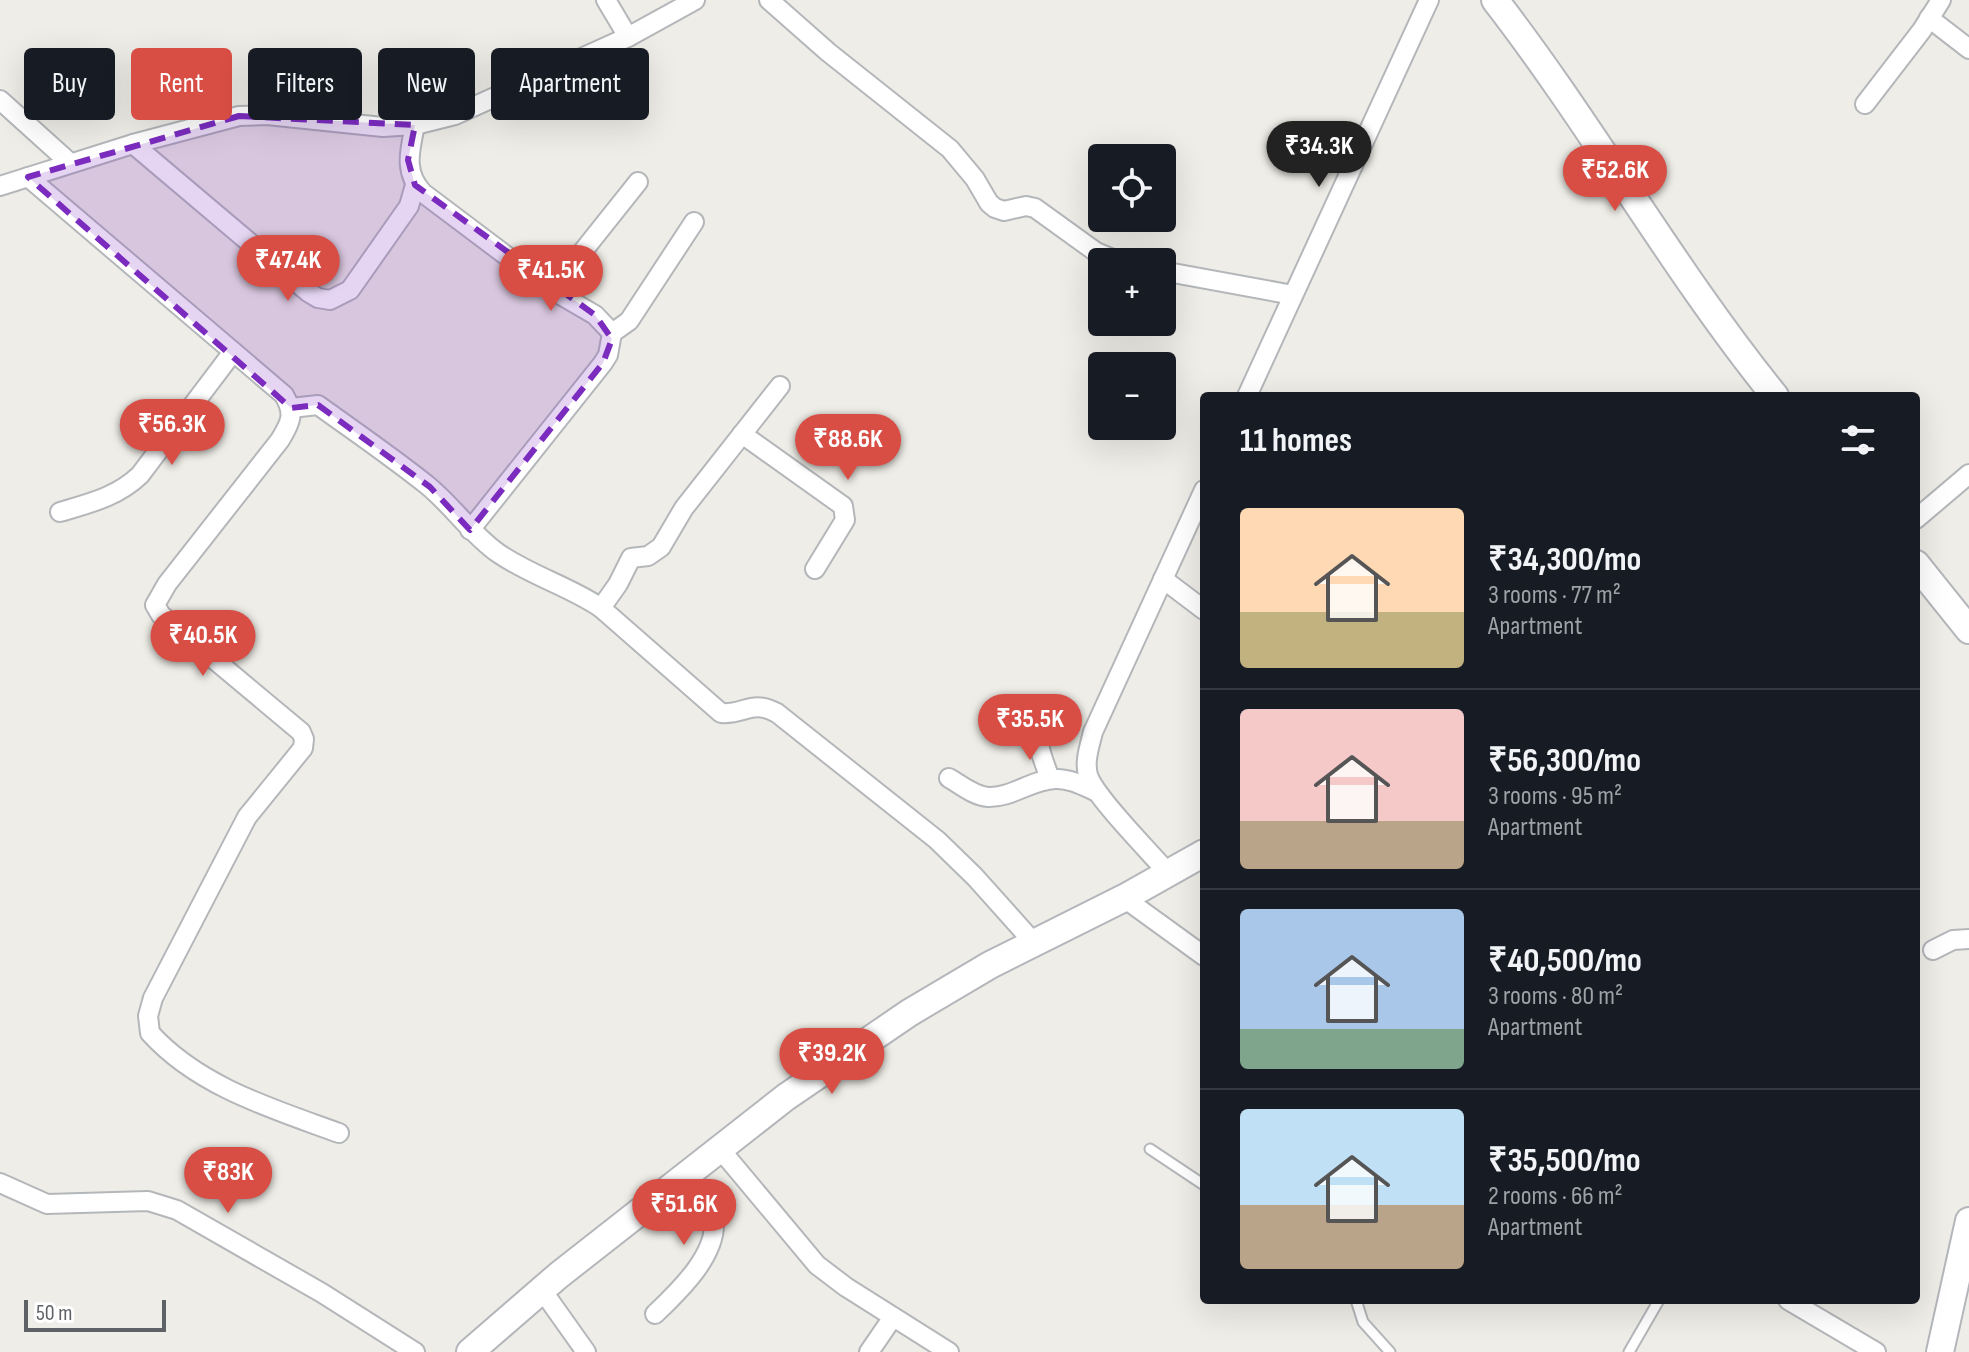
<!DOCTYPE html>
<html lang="en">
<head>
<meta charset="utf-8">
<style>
  body { margin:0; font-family:"Sofia Sans Condensed",sans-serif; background:#20242c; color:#f1f3f6; height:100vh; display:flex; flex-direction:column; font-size:30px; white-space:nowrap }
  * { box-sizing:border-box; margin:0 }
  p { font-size:26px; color:#9ea1a6 }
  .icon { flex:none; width:44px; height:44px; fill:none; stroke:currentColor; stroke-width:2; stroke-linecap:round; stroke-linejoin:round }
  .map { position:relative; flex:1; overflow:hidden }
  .drawer { position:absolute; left:1200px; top:392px; width:720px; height:912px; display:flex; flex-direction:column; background:#171b24; border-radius:8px; box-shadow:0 8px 32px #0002 }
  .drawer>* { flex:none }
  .top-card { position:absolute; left:24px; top:48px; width:760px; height:72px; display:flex; gap:16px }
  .controls { position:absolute; left:1088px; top:144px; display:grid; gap:16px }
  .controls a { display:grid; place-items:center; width:88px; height:88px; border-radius:8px; background:#171b24; box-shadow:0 8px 32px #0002; font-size:40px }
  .scale { position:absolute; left:24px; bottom:20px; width:142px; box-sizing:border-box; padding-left:8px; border:4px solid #5e6266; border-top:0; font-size:22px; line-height:28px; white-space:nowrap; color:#5e6266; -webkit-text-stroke:6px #fff; paint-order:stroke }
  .price { position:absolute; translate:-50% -68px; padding:0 18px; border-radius:28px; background:#d84d44; color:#fff; font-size:26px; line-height:52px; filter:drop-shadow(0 2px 4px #0008) }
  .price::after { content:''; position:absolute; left:50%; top:48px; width:24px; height:18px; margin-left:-12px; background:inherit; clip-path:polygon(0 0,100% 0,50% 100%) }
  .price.active { background:#222; color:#fff }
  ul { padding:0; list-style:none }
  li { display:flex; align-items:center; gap:24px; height:200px; padding:0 40px }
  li+li { border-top:2px solid #363941 }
  li span { display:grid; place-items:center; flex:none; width:224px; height:160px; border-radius:8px; color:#555 }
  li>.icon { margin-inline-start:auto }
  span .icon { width:96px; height:96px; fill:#fffc; stroke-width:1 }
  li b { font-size:34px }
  h2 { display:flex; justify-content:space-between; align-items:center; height:96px; padding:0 40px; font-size:34px }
  .pill { padding:0 28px; border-radius:8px; background:#171b24; box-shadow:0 8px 32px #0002; font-size:28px; line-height:72px }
  .pill.active { background:#d84d44; color:#fff }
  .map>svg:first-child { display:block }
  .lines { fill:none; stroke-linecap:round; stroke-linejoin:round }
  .lane-casing { stroke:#b4b7ba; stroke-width:13 }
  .street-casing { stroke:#b4b7ba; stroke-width:22 }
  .secondary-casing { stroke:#b3b6ba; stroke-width:30 }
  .lane { stroke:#fff; stroke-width:9 }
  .street { stroke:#fff; stroke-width:18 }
  .secondary { stroke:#fff; stroke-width:26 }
  .marked { fill:#7b2cbf; fill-opacity:0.2; stroke:#7b2cbf; stroke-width:6; stroke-dasharray:16 10; stroke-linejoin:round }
</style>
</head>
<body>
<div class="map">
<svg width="1969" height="1352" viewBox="0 0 1969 1352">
  <rect width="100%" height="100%" fill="#efede7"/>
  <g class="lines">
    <defs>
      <g id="lane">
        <path d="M1150,1149L1204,1185"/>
        <path d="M1356,1300L1363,1322L1390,1352"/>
        <path d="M1629,1352L1659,1300"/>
      </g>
      <g id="street">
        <path d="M606,0L628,37"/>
        <path d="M769,0L828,52L950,149L975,179L989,203L995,208L1004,211L1026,206L1035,208L1096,252L1120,262"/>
        <path d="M1929,18L1969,49"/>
        <path d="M0,100L70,163"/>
        <path d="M1865,104L1922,30L1941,0"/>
        <path d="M415,125C410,150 403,172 423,193L552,290L595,315L612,333L608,355L603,363L470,530"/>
        <path d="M133,144L308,292L318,298L330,300L350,290L409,206L415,185"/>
        <path d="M28,177L284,395C295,414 291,422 280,440L167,584L155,605L161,615L301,732L304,739L303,748L247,817L153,998L148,1016L150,1033C199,1087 273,1109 339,1133"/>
        <path d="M0,186L133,144L239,116L267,115L383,127L415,125L455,115L628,37L695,0"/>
        <path d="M1162,271L1293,295"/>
        <path d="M552,290L638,182"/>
        <path d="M612,333L629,321L694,222"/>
        <path d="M1247,396L1429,0"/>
        <path d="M291,408L318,405C354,431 392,457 427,485C453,506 471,534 498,553C531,576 569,586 601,608L721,713C745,715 751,699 777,713L937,840L975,877L1034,943"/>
        <path d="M742,434L843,506L845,520L815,569"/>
        <path d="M60,512C90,503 117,497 140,475L233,352"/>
        <path d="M1916,519L1969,474"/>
        <path d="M1163,579L1204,610"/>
        <path d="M601,608L618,584L631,558L648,556L661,547L684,508L780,386"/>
        <path d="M1048,710C1033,742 1039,747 1050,779"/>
        <path d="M949,778C961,785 974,796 988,797C1011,798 1031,780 1055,779C1069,778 1084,786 1097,792"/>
        <path d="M1167,872C1150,852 1094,796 1088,775C1084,761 1090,745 1093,732L1204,490"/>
        <path d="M1124,898L1204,956"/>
        <path d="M1933,950L1953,940L1969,939"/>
        <path d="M720,1149L817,1265L846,1287L949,1352"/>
        <path d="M0,1183L47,1204L148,1201L177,1210L322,1293L415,1352"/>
        <path d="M542,1290L586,1352"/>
        <path d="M1788,1300L1876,1352"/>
        <path d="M655,1314C678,1292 721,1252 713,1216C710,1201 696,1187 687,1175"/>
        <path d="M869,1352L893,1317"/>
      </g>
      <g id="secondary">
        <path d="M1495,0C1594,128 1673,270 1775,396"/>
        <path d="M1916,564L1969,630"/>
        <path d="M470,1352L559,1275L786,1097L909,1013L990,965L1124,898L1204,853"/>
        <path d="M1940,1352L1969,1221"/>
      </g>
    </defs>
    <!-- lane casing -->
    <use href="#lane" class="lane-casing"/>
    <!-- street casing -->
    <use href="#street" class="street-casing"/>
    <!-- secondary casing -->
    <use href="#secondary" class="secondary-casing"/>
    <!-- lane -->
    <use href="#lane" class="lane"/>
    <!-- street -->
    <use href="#street" class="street"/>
    <!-- secondary -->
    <use href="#secondary" class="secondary"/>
  </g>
  <!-- marked area -->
  <path class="marked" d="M239,116L415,125L408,160L415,185L595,315L612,339L603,363L470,530L430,487L318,405L291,408L28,177Z"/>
</svg>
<div class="controls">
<a><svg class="icon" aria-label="locate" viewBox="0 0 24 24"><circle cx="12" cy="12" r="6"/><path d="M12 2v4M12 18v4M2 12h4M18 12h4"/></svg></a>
<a>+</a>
<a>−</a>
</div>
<div class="scale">50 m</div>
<b class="price active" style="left:1319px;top:189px">₹34.3K</b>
<b class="price" style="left:1615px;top:213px">₹52.6K</b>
<b class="price" style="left:288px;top:303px">₹47.4K</b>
<b class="price" style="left:551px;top:313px">₹41.5K</b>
<b class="price" style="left:172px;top:467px">₹56.3K</b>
<b class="price" style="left:848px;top:482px">₹88.6K</b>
<b class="price" style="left:203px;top:678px">₹40.5K</b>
<b class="price" style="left:1030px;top:762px">₹35.5K</b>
<b class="price" style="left:832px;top:1096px">₹39.2K</b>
<b class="price" style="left:228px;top:1215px">₹83K</b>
<b class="price" style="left:684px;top:1247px">₹51.6K</b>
<div class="top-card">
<a class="pill">Buy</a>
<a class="pill active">Rent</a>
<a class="pill">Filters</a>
<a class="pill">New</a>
<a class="pill">Apartment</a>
</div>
<section class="drawer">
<h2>11 homes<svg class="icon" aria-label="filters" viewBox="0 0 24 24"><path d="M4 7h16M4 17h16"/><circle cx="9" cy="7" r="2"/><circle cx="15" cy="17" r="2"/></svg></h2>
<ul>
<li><span style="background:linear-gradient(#ffd9b3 65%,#c2b280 0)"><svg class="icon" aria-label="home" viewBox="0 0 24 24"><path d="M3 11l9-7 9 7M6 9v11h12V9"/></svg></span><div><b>₹34,300/mo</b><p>3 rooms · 77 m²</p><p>Apartment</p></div></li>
<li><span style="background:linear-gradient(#f6c9c9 70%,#b9a48a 0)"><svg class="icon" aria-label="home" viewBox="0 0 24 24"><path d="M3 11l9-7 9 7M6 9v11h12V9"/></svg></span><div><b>₹56,300/mo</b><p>3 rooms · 95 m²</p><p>Apartment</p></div></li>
<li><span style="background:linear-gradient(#a9c7e8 75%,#7fa58c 0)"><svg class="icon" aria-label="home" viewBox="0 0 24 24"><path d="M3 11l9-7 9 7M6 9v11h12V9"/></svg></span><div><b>₹40,500/mo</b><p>3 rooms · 80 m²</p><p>Apartment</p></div></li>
<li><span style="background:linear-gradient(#bfe0f5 60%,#b9a48a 0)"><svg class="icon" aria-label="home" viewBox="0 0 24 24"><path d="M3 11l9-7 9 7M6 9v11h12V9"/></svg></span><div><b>₹35,500/mo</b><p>2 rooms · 66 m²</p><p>Apartment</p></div></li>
</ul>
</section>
</div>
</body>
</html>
